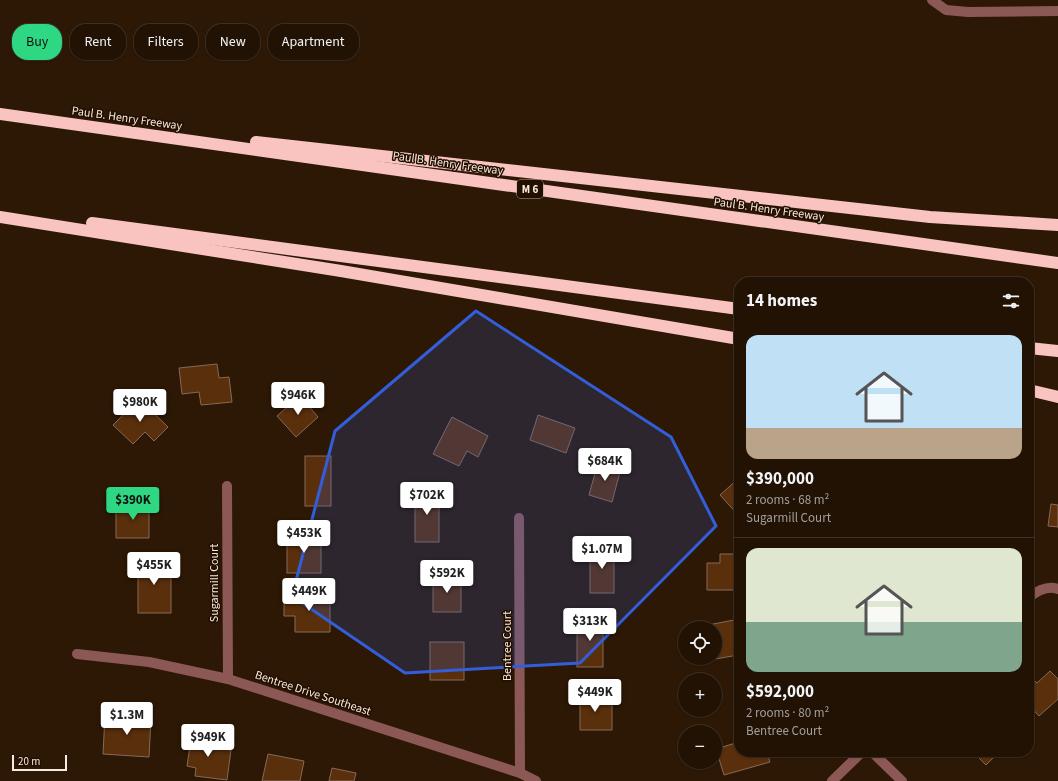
<!DOCTYPE html>
<html lang="en">
<head>
<meta charset="utf-8">
<style>
  body { margin:0; font-family:"Source Sans 3",sans-serif; background:#2e2013; color:#f1f3f6; height:100vh; display:flex; flex-direction:column; font-size:15px; white-space:nowrap }
  * { box-sizing:border-box; margin:0 }
  p { font-size:13px; color:#a29e9a }
  .icon { flex:none; width:22px; height:22px; fill:none; stroke:currentColor; stroke-width:2; stroke-linecap:round; stroke-linejoin:round }
  .map { position:relative; flex:1; overflow:hidden }
  .sheet { position:absolute; left:734px; top:277px; width:300px; height:480px; display:flex; flex-direction:column; background:#221204; border-radius:16px; box-shadow:0 1px 3px #0004,0 0 0 1px #3f3226 }
  .sheet>* { flex:none }
  .hud { position:absolute; left:12px; top:24px; width:380px; height:36px; display:flex; gap:8px }
  .fabs { position:absolute; left:678px; top:621px; display:grid; gap:8px }
  .fabs a { display:grid; place-items:center; width:44px; height:44px; border-radius:50%; background:#221204; box-shadow:0 1px 3px #0004,0 0 0 1px #3f3226; font-size:20px }
  .scale { position:absolute; left:12px; bottom:10px; width:55px; box-sizing:border-box; padding-left:4px; border:2px solid #f8eade; border-top:0; font-size:11px; line-height:14px; white-space:nowrap; color:#f8eade; -webkit-text-stroke:3px #230f00; paint-order:stroke }
  .price { position:absolute; translate:-50% -34px; padding:0 9px; border-radius:4px; background:#fff; color:#222; font-size:13px; line-height:26px; filter:drop-shadow(0 1px 2px #0008) }
  .price::after { content:''; position:absolute; left:50%; top:24px; width:12px; height:9px; margin-left:-6px; background:inherit; clip-path:polygon(0 0,100% 0,50% 100%) }
  .price.on { background:#2ed883; color:#111 }
  ul { padding:0; list-style:none }
  li { display:grid; align-content:center; gap:8px; height:212px; padding:0 12px }
  li+li { border-top:1px solid #3f3226 }
  li span { display:grid; place-items:center; height:124px; border-radius:12px; color:#555 }
  li>.icon { margin-inline-start:auto }
  span .icon { width:72px; height:72px; fill:#fffc; stroke-width:1 }
  li b { font-size:17px }
  h2 { display:flex; justify-content:space-between; align-items:center; height:48px; padding:0 12px; font-size:17px }
  .chip { padding:0 14px; border-radius:16px; background:#221204; box-shadow:0 1px 3px #0004,0 0 0 1px #3f3226; font-size:14px; line-height:36px }
  .chip.on { background:#2ed883; color:#111 }
  .map>svg:first-child { display:block }
  .building { fill:#592f0c; stroke:#866a58 }
  .lines { fill:none; stroke-linecap:round; stroke-linejoin:round }
  .lane { stroke:#8c5856; stroke-width:10 }
  .street { stroke:#8c5856; stroke-width:10 }
  .highway { stroke:#f9c3c0; stroke-width:12 }
  .marked { fill:#335ed9; fill-opacity:0.2; stroke:#335ed9; stroke-width:3; stroke-linejoin:round }
  .labels { text-anchor:middle; stroke-width:3; stroke-linejoin:round; paint-order:stroke }
  .shield { fill:#230f00; stroke:#b8a89b; stroke-width:1 }
  .shield-label { font-size:11px; font-weight:bold; fill:#f8eade }
  .street-label { font-size:12px; fill:#f8eade; stroke:#230f00 }
</style>
</head>
<body>
<div class="map">
<svg width="1058" height="781" viewBox="0 0 1058 781">
  <rect width="100%" height="100%" fill="#2d1805"/>
  <!-- building -->
  <g class="building">
    <path d="M217,364L219,378L229,377L232,402L201,405L199,392L182,394L179,368Z"/>
    <path d="M300,396L318,417L296,437L277,416Z"/>
    <path d="M139,399L168,427L154,441L145,432L133,444L113,425Z"/>
    <path d="M538,415L575,428L566,453L530,440Z"/>
    <path d="M452,417L488,436L478,457L467,451L459,466L433,454Z"/>
    <rect x="305" y="456" width="26" height="50"/>
    <path d="M598,462L621,468L612,502L589,495Z"/>
    <path d="M739,478V516L720,495Z"/>
    <rect x="415" y="491" width="24" height="51"/>
    <path d="M129,501H149V538H116V507H129Z"/>
    <path d="M1051,504L1058,505V527L1048,526Z"/>
    <rect x="287" y="534" width="34" height="39"/>
    <rect x="590" y="546" width="24" height="47"/>
    <path d="M720,554H738V590H707V563H720Z"/>
    <rect x="138" y="559" width="33" height="54"/>
    <rect x="433" y="577" width="28" height="35"/>
    <path d="M284,595H330V632H295V616H284Z"/>
    <rect x="577" y="617" width="26" height="50"/>
    <path d="M739,619V639L735,640L738,655L710,660L709,658H715V628H703V626Z"/>
    <rect x="430" y="642" width="34" height="38"/>
    <path d="M1050,671L1058,679V699L1039,716L1029,705V676L1037,683Z"/>
    <path d="M580,692H595V700H612V730H580Z"/>
    <path d="M105,715L151,718L149,757L103,754Z"/>
    <path d="M192,732L213,735L211,747L231,750L227,780L195,776L196,768L187,766Z"/>
    <path d="M739,742V752H767L770,762L724,775L716,749Z"/>
    <path d="M973,752H999L986,765Z"/>
    <path d="M268,754L304,761L300,781H262Z"/>
    <path d="M332,768L356,773L354,781H329Z"/>
  </g>
  <g class="lines">
    <!-- lane -->
    <path class="lane" d="M932,0L946,10L968,12L1058,11"/>
    <!-- street -->
    <g class="street">
      <path d="M227,486L228,679"/>
      <path d="M519,518L520,773"/>
      <path d="M1029,597C1037,591 1048,585 1058,589"/>
      <path d="M77,654L149,662L228,679L520,773L536,781"/>
      <path d="M872,752L902,781"/>
      <path d="M832,781L862,752"/>
    </g>
    <!-- highway -->
    <g class="highway">
      <path d="M0,114L1058,263"/>
      <path d="M256,142L930,217L1058,225"/>
      <path d="M0,217L341,271L739,339"/>
      <path d="M92,223L739,309"/>
      <path d="M1029,348L1058,351"/>
      <path d="M1029,390L1058,397"/>
    </g>
  </g>
  <!-- marked area -->
  <path class="marked" d="M476,311L671,437L716,526L580,663L405,673L292,596L335,431Z"/>
  <g class="labels">
    <!-- shield labels -->
    <rect class="shield" x="517" y="180" width="26" height="18" rx="3"/>
    <g class="shield-label">
      <text x="530" y="193">M 6</text>
    </g>
    <!-- street labels -->
    <g class="street-label">
      <text transform="translate(127 118) rotate(8)" y="4">Paul B. Henry Freeway</text>
      <text transform="translate(448 163) rotate(8)" y="4">Paul B. Henry Freeway</text>
      <text transform="translate(769 209) rotate(8)" y="4">Paul B. Henry Freeway</text>
      <text transform="translate(214 583) rotate(-90)" y="4">Sugarmill Court</text>
      <text transform="translate(507 646) rotate(-90)" y="4">Bentree Court</text>
      <text transform="translate(313 693) rotate(18)" y="4">Bentree Drive Southeast</text>
    </g>
  </g>
</svg>
<div class="fabs">
<a><svg class="icon" aria-label="locate" viewBox="0 0 24 24"><circle cx="12" cy="12" r="6"/><path d="M12 2v4M12 18v4M2 12h4M18 12h4"/></svg></a>
<a>+</a>
<a>−</a>
</div>
<div class="scale">20 m</div>
<b class="price" style="left:298px;top:416px">$946K</b>
<b class="price" style="left:140px;top:423px">$980K</b>
<b class="price" style="left:605px;top:482px">$684K</b>
<b class="price" style="left:427px;top:516px">$702K</b>
<b class="price on" style="left:133px;top:521px">$390K</b>
<b class="price" style="left:304px;top:554px">$453K</b>
<b class="price" style="left:602px;top:570px">$1.07M</b>
<b class="price" style="left:154px;top:586px">$455K</b>
<b class="price" style="left:447px;top:594px">$592K</b>
<b class="price" style="left:309px;top:612px">$449K</b>
<b class="price" style="left:590px;top:642px">$313K</b>
<b class="price" style="left:595px;top:713px">$449K</b>
<b class="price" style="left:127px;top:736px">$1.3M</b>
<b class="price" style="left:208px;top:758px">$949K</b>
<div class="hud">
<a class="chip on">Buy</a>
<a class="chip">Rent</a>
<a class="chip">Filters</a>
<a class="chip">New</a>
<a class="chip">Apartment</a>
</div>
<section class="sheet">
<h2>14 homes<svg class="icon" aria-label="filters" viewBox="0 0 24 24"><path d="M4 7h16M4 17h16"/><circle cx="9" cy="7" r="2"/><circle cx="15" cy="17" r="2"/></svg></h2>
<ul>
<li><span style="background:linear-gradient(#bfe0f5 75%,#b9a48a 0)"><svg class="icon" aria-label="home" viewBox="0 0 24 24"><path d="M3 11l9-7 9 7M6 9v11h12V9"/></svg></span><div><b>$390,000</b><p>2 rooms · 68 m²</p><p>Sugarmill Court</p></div></li>
<li><span style="background:linear-gradient(#dfe7d0 60%,#7fa58c 0)"><svg class="icon" aria-label="home" viewBox="0 0 24 24"><path d="M3 11l9-7 9 7M6 9v11h12V9"/></svg></span><div><b>$592,000</b><p>2 rooms · 80 m²</p><p>Bentree Court</p></div></li>
</ul>
</section>
</div>
</body>
</html>
